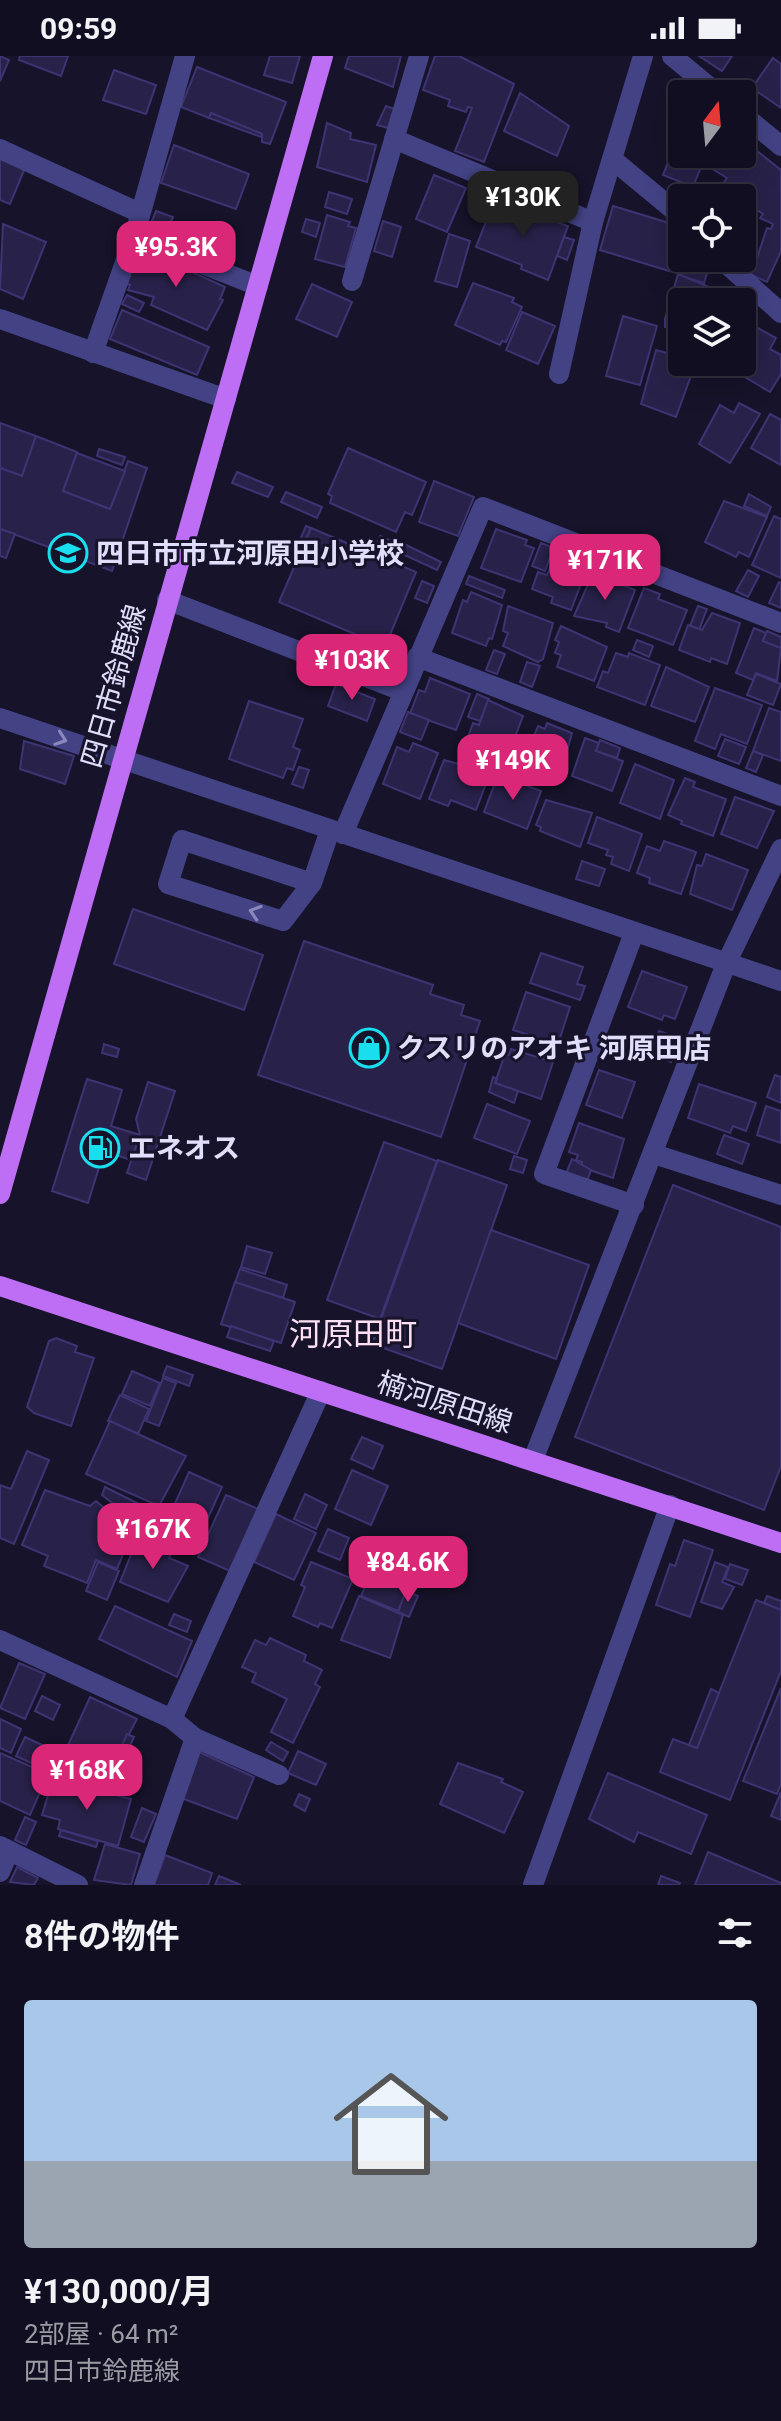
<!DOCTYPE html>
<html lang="ja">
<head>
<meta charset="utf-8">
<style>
  body { margin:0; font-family:Roboto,"Noto Sans JP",sans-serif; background:#191729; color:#f1f3f6; height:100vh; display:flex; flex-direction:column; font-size:30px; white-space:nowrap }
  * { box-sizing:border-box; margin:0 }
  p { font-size:26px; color:#9c9ca5 }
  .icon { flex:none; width:44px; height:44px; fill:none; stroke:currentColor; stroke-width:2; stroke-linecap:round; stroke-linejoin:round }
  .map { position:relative; height:1829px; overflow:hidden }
  .details { display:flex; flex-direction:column; background:#100e20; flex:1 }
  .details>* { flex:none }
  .needle { width:52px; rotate:16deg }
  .controls { position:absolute; left:668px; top:24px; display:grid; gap:16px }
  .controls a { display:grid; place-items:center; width:88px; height:88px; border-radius:8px; background:#100e20; box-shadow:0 8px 32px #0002,0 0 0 2px #302e3e; font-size:40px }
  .price { position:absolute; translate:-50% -68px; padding:0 18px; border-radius:16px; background:#db2777; color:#fff; font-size:26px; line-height:52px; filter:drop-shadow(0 2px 4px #0008) }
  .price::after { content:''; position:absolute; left:50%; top:48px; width:24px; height:18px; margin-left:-12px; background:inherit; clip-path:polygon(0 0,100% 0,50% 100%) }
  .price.current { background:#222; color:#fff }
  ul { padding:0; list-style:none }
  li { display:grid; align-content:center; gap:16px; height:424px; padding:0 24px }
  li+li { border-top:2px solid #302e3e }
  li span { display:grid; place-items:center; height:248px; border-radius:8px; color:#555 }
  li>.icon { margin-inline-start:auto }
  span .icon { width:144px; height:144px; fill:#fffc; stroke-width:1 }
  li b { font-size:34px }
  h2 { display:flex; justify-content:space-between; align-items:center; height:96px; padding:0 24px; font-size:34px }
  .status { display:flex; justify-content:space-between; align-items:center; height:56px; padding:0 40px; background:#100e20; direction:ltr }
  .status svg { height:22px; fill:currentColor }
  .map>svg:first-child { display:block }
  .building { fill:#282149; stroke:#3f3473; stroke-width:2 }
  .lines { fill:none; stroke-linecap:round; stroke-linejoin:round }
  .minor { stroke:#434285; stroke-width:20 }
  .major { stroke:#be6ef4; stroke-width:20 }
  .oneway { stroke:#8a88bb }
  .labels { text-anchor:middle; stroke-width:6; stroke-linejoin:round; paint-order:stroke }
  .poi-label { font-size:28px; font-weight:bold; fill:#e1defc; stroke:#16132a; text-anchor:start }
  .street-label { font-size:28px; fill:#e1defc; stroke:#16132a }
  .quarter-label { font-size:32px; fill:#fde0f3; stroke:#16132a }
</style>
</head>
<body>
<div class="status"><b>09:59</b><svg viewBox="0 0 49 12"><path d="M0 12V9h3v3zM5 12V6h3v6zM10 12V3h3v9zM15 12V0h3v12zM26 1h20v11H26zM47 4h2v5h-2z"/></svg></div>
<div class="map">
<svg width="781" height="1829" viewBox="0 0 781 1829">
  <rect width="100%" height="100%" fill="#16132a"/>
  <!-- building -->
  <g class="building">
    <path d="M0,0L9,4L0,25Z"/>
    <path d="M20,0H68L61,20L19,4Z"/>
    <path d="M270,0H300L292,27L264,19Z"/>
    <path d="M349,0H401L393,31L345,12Z"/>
    <path d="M435,0H459L514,28L484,106L455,95L472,52L468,51L466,56L448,50L450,44L423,34Z"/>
    <path d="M699,0H732L722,15Z"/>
    <path d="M773,2L781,8V52L752,32Z"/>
    <path d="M197,11L286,46L270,88L262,86V78L211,57L209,62L181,51Z"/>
    <path d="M114,14L156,29L146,58L103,44Z"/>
    <path d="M520,37L569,70L557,100L504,75Z"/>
    <path d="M386,50L395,53L388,72L377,69Z"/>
    <path d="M211,57L262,78L261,81L209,62Z"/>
    <path d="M327,67L351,77L350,83L376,89L367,126L317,111Z"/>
    <path d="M682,71V98H706L693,131L663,119Z"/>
    <path d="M742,83L781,114V195L767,226L745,216L752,200L757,202L767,172L771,173L773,168L760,162L763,158L721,130L727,122L711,112L720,98H742Z"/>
    <path d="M174,89L249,118L236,153L161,127Z"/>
    <path d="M0,102L25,112L10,148L0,144Z"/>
    <path d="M434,119L466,132L447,176L416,163Z"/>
    <path d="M329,136L352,143L347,158L325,151Z"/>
    <path d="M494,145L568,170L548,224L521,213L522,209L476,191Z"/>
    <path d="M613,150L666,166L680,177L669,215L600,194Z"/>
    <path d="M156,155L173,161L164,184L147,177Z"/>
    <path d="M327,159L350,166L348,170L356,172L345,211L315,203Z"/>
    <path d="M306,163L320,167L316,181L302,176Z"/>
    <path d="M383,165L401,171L392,201L374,195Z"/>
    <path d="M3,168L46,186L23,243L0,233Z"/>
    <path d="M449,178L470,185L457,231L435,225Z"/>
    <path d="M564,181L574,184L567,204L557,200Z"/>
    <path d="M142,193L225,231L220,243L223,244L207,274L151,249L154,241L128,234L130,229L126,227Z"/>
    <path d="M683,202H699L710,208L704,227L678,219Z"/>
    <path d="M678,218L721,236L718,246H682V276L665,271V263Z"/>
    <path d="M473,227L514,242L512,246L522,251L506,286L502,285L500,289L455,269Z"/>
    <path d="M312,228L352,246L337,281L296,263Z"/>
    <path d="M127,239L144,247L139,256L122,248Z"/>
    <path d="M122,254L209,291L197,319L110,283Z"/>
    <path d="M522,256L555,270L538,308L506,294Z"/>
    <path d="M623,260L657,270L640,329L606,320Z"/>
    <path d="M754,270L776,282L770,293L781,299V318L770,336L731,313L735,306H742V293Z"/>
    <path d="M656,294L681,301L677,313L692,317L676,361L641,348Z"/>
    <path d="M739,347L760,358L730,407L699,388L720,349L734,357Z"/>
    <path d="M770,358L781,364V409L751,392Z"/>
    <path d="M0,367L36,380L22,420L0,412Z"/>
    <path d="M36,380L77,396L63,435L110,453L128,405L147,412L112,515L0,473V412L22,420Z"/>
    <path d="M348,392L426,426L412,459L405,456L396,476L330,447L332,440L328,438Z"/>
    <path d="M99,393L125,401L122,409L97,400Z"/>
    <path d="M77,397L125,415L110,453L63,435Z"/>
    <path d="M237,416L273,431L268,441L232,427Z"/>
    <path d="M434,425L474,441L458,480L419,466Z"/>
    <path d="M286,436L322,451L317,462L281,446Z"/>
    <path d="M749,438L771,451L767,460L744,450Z"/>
    <path d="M724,445L767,461L749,501L739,496L736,501L705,486Z"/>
    <path d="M774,460L781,463V522L752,509Z"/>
    <path d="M306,470L311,472L301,495L296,493Z"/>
    <path d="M311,472L416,516L385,591L279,546Z"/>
    <path d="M0,473L15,478L6,502L0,500Z"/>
    <path d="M496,473L527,484L525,489L534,492L521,526L481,512Z"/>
    <path d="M380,480L400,489L396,499L376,491Z"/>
    <path d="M402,487L441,506L437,514L398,496Z"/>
    <path d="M541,487L554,492L545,515L532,510Z"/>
    <path d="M556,496L587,512L571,554L551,547L553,541L532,533L538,516L547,519Z"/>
    <path d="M598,511L630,523L626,531L595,518Z"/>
    <path d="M748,514L759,520L748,541L736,535Z"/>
    <path d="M593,517L635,534L619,576L606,571L607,567L574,560Z"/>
    <path d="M469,520L505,534L502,542L466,528Z"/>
    <path d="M422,525L434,530L427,547L415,542Z"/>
    <path d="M779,526L781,527V552L769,547Z"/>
    <path d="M644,532L660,538L658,543L687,554L673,589L628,572Z"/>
    <path d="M471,536L502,549L492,583L489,582L486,590L452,577L463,544L467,546Z"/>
    <path d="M508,550L553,567L543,603L538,606L503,590L508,577L503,575Z"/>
    <path d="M698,550L707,553L699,574L690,570Z"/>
    <path d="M712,557L740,567L727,608L711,602L710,606L679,594L688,569L702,574Z"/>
    <path d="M561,570L607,591L594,625L557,611L561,599L555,597L559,586L555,584Z"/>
    <path d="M754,572L766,577L763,585L781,592L777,625L756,617L753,624L736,617Z"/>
    <path d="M767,575L781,581V592L763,585Z"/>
    <path d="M637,584L653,590L649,601L633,594Z"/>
    <path d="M494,594L505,598L497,618L486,614Z"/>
    <path d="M616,597L628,601L629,597L660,609L645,649L597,631L603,615L608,617Z"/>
    <path d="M527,606L540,610L532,631L520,626Z"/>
    <path d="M666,611L709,631L695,666L651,650Z"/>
    <path d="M756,618L781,628L773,649L747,639Z"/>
    <path d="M430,622L470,638L456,674L410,658L419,634L425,636Z"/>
    <path d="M336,628L375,643L367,665L328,650Z"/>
    <path d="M715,632L762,649L747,688L721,678L715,693L695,685Z"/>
    <path d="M477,638L489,643L480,665L468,661Z"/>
    <path d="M488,644L523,660L508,699L467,684L473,667L479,669Z"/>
    <path d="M249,645L303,663L293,691L300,694L293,714L287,712L283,722L229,703Z"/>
    <path d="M769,652L781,656V705L753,695Z"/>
    <path d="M408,656L429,664L421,684L400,676Z"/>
    <path d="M547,667L572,677L561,717L546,711L544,716L513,704L522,680L532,685L538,670L545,673Z"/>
    <path d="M585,682L599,687L596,695L623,705L612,735L572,720Z"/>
    <path d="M725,683L746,691L739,708L718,700Z"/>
    <path d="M600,684L620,692L617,702L596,695Z"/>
    <path d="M24,685L74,700L65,728L20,713Z"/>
    <path d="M413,687L438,697L420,743L383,728L397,691L409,696Z"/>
    <path d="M753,695L763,699L756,716L746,712Z"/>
    <path d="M444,704L490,717L476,754L451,744L448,750L429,743Z"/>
    <path d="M635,708L674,724L660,763L620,747Z"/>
    <path d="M299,711L309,714L303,732L292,728Z"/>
    <path d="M498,719L541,735L527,773L484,756Z"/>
    <path d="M685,722L695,726L693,731L726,743L713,780L681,768L682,765L668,759Z"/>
    <path d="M735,741L774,755L757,792L721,778Z"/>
    <path d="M546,744L592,757L580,791L540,775L541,771L536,769Z"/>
    <path d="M597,761L642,778L629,815L611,808L613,801L606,799L608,794L588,787Z"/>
    <path d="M664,785L696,796L681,838L649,827L650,822L637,817L647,790L660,795Z"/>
    <path d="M706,798L748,814L732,854L690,838L697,809L702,810Z"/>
    <path d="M582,805L605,813L599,830L576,823Z"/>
    <path d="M133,853L263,899L244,954L114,908Z"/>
    <path d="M304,885L433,929L430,938L464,949L461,959L480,965L441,1081L258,1019Z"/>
    <path d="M541,897L583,911L577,928L585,930L580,944L530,927Z"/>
    <path d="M642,915L687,931L675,963L664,959L662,964L628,951Z"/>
    <path d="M526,936L570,951L558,988L513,974Z"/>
    <path d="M659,975L680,982L671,1006L651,998Z"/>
    <path d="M104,988L119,993L117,1001L102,997Z"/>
    <path d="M511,993L553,1006L541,1043L495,1027L505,998L509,999Z"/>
    <path d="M599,1014L635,1026L622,1062L586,1049Z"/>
    <path d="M775,1019L781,1021V1047L767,1041Z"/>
    <path d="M493,1021L497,1023L495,1027L518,1035L514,1047L489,1036Z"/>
    <path d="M87,1023L122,1034L111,1070L140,1079L131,1104L104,1095L88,1147L52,1135Z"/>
    <path d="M148,1026L175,1035L146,1124L127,1117L140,1079L136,1063Z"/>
    <path d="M699,1028L756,1047L746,1075L733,1070L730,1077L688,1062Z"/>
    <path d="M487,1048L530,1065L517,1098L474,1082Z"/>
    <path d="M766,1050L781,1055V1087L757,1079Z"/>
    <path d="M579,1067L624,1083L613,1122L581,1111L582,1106L576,1104L578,1099L569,1096Z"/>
    <path d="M724,1079L749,1088L742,1108L717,1098Z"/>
    <path d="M384,1086L437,1105L380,1263L327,1244Z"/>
    <path d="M514,1100L527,1104L523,1117L510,1113Z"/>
    <path d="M572,1103L591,1114L587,1125L566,1118Z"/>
    <path d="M438,1104L507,1129L442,1313L372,1288Z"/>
    <path d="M673,1129L781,1171V1410L764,1454L575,1381Z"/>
    <path d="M491,1174L589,1209L556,1303L458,1267Z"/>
    <path d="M247,1190L272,1197L265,1218L241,1211Z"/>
    <path d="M240,1213L287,1229L283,1242L235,1227Z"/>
    <path d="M235,1226L295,1246L281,1287L221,1268Z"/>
    <path d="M231,1270L274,1285L270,1295L227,1281Z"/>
    <path d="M56,1282L77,1290L75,1296L94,1302L71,1370L34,1357L27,1351L49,1285Z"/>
    <path d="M167,1310L193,1319L189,1330L163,1320Z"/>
    <path d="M132,1315L160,1327L150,1350L122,1338Z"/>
    <path d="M163,1322L176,1327L159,1370L146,1365Z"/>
    <path d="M120,1339L149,1353L138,1378L108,1365Z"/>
    <path d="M110,1365L186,1400L159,1450L86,1418Z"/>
    <path d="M362,1381L383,1390L373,1413L351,1403Z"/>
    <path d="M27,1395L49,1404L14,1488L0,1482V1429L11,1433Z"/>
    <path d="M352,1414L388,1430L371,1469L335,1453Z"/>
    <path d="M189,1416L222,1431L194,1493L161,1479Z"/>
    <path d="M105,1431L157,1457L148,1475L102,1439Z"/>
    <path d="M45,1434L90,1450L96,1445L109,1456L107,1463L133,1473L117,1513L96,1504L87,1527L44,1510L48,1500L22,1489Z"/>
    <path d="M305,1438L327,1449L316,1473L294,1463Z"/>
    <path d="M226,1439L258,1453L230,1515L198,1501Z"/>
    <path d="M276,1458L316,1477L294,1524L254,1506Z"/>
    <path d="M328,1473L349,1482L340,1504L318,1495Z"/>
    <path d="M139,1479L146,1482L144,1486L171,1497L169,1502L188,1510L168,1546L120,1526Z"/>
    <path d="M684,1484L713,1494L690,1561L656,1549L670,1508L675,1510Z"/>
    <path d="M98,1506L119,1515L107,1544L86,1535Z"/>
    <path d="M311,1506L353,1523L332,1572L320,1567L318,1571L293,1560L305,1531L301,1529Z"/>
    <path d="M715,1506L728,1511L722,1526L734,1531L722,1553L701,1546Z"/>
    <path d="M730,1508L748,1514L742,1529L725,1523Z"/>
    <path d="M374,1509L411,1525L398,1555L361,1540Z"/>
    <path d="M406,1535L418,1540L409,1561L398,1556Z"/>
    <path d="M359,1540L403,1559L390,1602L341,1584Z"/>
    <path d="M767,1540L781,1545V1554L764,1547Z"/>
    <path d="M756,1544L781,1554V1615L730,1744L660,1716L673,1683L697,1692Z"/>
    <path d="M115,1550L192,1585L177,1621L99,1583Z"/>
    <path d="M174,1558L191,1565L187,1576L169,1569Z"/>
    <path d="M270,1582L306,1599L304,1605L322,1614L315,1628L320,1631L293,1687L271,1676L287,1643L252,1626L256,1617L242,1611L255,1584L266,1589Z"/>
    <path d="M19,1607L45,1618L25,1663L0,1652Z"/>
    <path d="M781,1632V1728L777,1738L743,1725Z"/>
    <path d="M711,1633L719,1637L697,1692L689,1689Z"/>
    <path d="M42,1640L60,1649L53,1664L35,1655Z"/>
    <path d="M90,1641L137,1663L109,1716L65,1696Z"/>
    <path d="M0,1663L21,1673L11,1697L0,1692Z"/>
    <path d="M127,1678L134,1681L124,1703L117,1700Z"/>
    <path d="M25,1681L55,1695L46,1714L16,1700Z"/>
    <path d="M271,1686L288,1696L283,1705L266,1694Z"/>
    <path d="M298,1695L326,1708L316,1729L288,1717Z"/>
    <path d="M199,1696L254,1721L237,1763L181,1742Z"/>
    <path d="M0,1697L48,1718L30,1759L0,1745Z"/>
    <path d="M458,1707L503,1723L501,1726L523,1736L504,1777L440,1748Z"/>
    <path d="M608,1717L707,1759L691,1798L638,1776L634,1786L589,1763Z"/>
    <path d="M53,1723L131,1743L118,1790L58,1773L60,1764L42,1759Z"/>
    <path d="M781,1736V1764L771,1760Z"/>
    <path d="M299,1738L310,1743L305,1755L294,1749Z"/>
    <path d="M142,1752L156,1758L144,1786L131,1781Z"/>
    <path d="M25,1761L36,1766L26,1789L15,1784Z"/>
    <path d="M61,1774L98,1785L96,1791L59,1780Z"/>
    <path d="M105,1788L140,1798L131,1829L94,1824Z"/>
    <path d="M708,1796L781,1827V1829H695Z"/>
    <path d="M165,1799L212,1817L208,1829H154Z"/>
    <path d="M17,1811L38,1822L34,1829L10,1826Z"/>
    <path d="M219,1820L241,1829H215Z"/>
    <path d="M661,1820L680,1827L679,1829H658Z"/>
  </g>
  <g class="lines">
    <!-- minor -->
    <g class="minor">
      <path d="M672,0L718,38"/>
      <path d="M742,58L781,90"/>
      <path d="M394,83L593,166"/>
      <path d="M0,93L140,157"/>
      <path d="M612,103L682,161"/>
      <path d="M134,181L258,230"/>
      <path d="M720,202L781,257"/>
      <path d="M352,225L419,0"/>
      <path d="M0,263L226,343"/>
      <path d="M93,297L134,181L185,0"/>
      <path d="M559,318L593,166L643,0"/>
      <path d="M167,544L402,635"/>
      <path d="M417,601L781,740"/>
      <path d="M0,662L781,925"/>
      <path d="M343,778L483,451L781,567"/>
      <path d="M312,827L182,784L168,828L283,865L312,827L330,774"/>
      <path d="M634,877L544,1118L634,1149"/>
      <path d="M654,1098L781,1139"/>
      <path d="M533,1404L726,908L781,793"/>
      <path d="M0,1584L172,1663L195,1682L279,1719"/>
      <path d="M172,1663L321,1335"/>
      <path d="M0,1790L78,1829"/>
      <path d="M0,1816L9,1795"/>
      <path d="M144,1829L195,1682"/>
      <path d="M533,1829L670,1449"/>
    </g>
    <!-- major -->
    <g class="major">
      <path d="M0,1138L323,0"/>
      <path d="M0,1230L781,1487"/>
    </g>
  </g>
  <!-- one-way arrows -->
  <defs><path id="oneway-chevron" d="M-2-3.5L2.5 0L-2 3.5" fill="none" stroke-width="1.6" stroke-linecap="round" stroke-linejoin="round" transform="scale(2)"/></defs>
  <g class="oneway">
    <use href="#oneway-chevron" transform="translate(61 683) rotate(19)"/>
    <use href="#oneway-chevron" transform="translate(255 856) rotate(-162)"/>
  </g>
  <!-- icons -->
  <defs>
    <symbol id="school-ring" viewBox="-11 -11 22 22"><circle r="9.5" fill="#16132a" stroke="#19deed" stroke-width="1.5"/><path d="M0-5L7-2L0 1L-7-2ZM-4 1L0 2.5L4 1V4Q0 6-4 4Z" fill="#19deed"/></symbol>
    <symbol id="shop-ring" viewBox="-11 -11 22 22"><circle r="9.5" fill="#16132a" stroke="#19deed" stroke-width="1.5"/><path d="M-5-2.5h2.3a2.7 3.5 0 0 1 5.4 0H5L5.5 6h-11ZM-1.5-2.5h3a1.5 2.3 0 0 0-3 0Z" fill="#19deed"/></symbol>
    <symbol id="fuel-ring" viewBox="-11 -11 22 22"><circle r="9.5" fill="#16132a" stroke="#19deed" stroke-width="1.5"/><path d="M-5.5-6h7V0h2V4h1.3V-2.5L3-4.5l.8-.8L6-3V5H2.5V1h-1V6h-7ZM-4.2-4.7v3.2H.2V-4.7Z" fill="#19deed"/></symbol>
  </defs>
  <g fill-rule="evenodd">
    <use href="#school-ring" x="46" y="475" width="44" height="44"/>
    <use href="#shop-ring" x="347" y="970" width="44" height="44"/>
    <use href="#fuel-ring" x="78" y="1070" width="44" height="44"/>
  </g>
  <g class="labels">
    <!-- poi labels -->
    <g class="poi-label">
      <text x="96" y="507">四日市市立河原田小学校</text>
      <text x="397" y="1002">クスリのアオキ 河原田店</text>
      <text x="128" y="1102">エネオス</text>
    </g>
    <!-- street labels -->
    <g class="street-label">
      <text transform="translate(113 630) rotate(-74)" y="10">四日市鈴鹿線</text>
      <text transform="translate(445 1346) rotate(18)" y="10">楠河原田線</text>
    </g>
    <!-- quarter labels -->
    <g class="quarter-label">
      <text x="353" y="1289">河原田町</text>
    </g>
  </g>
</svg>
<div class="controls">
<a><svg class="needle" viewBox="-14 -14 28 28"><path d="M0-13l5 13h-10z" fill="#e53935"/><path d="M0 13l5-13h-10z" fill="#9c9ca5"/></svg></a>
<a><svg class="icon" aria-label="locate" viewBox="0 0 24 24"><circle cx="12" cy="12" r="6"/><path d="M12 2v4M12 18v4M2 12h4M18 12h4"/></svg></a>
<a><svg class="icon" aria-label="layers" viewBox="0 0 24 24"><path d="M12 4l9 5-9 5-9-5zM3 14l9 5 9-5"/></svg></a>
</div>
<b class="price current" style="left:523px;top:183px">¥130K</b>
<b class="price" style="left:176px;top:233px">¥95.3K</b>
<b class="price" style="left:605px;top:546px">¥171K</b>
<b class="price" style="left:352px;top:646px">¥103K</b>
<b class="price" style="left:513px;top:746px">¥149K</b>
<b class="price" style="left:153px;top:1515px">¥167K</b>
<b class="price" style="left:408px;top:1548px">¥84.6K</b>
<b class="price" style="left:87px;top:1756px">¥168K</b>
</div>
<section class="details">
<h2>8件の物件<svg class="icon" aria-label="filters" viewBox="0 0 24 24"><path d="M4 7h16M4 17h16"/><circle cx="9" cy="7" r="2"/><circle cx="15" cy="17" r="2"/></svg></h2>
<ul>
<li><span style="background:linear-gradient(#a9c7e8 65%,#9aa5b1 0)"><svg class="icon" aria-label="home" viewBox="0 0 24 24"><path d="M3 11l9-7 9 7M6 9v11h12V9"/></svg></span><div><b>¥130,000/月</b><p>2部屋 · 64 m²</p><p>四日市鈴鹿線</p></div></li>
</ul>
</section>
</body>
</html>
